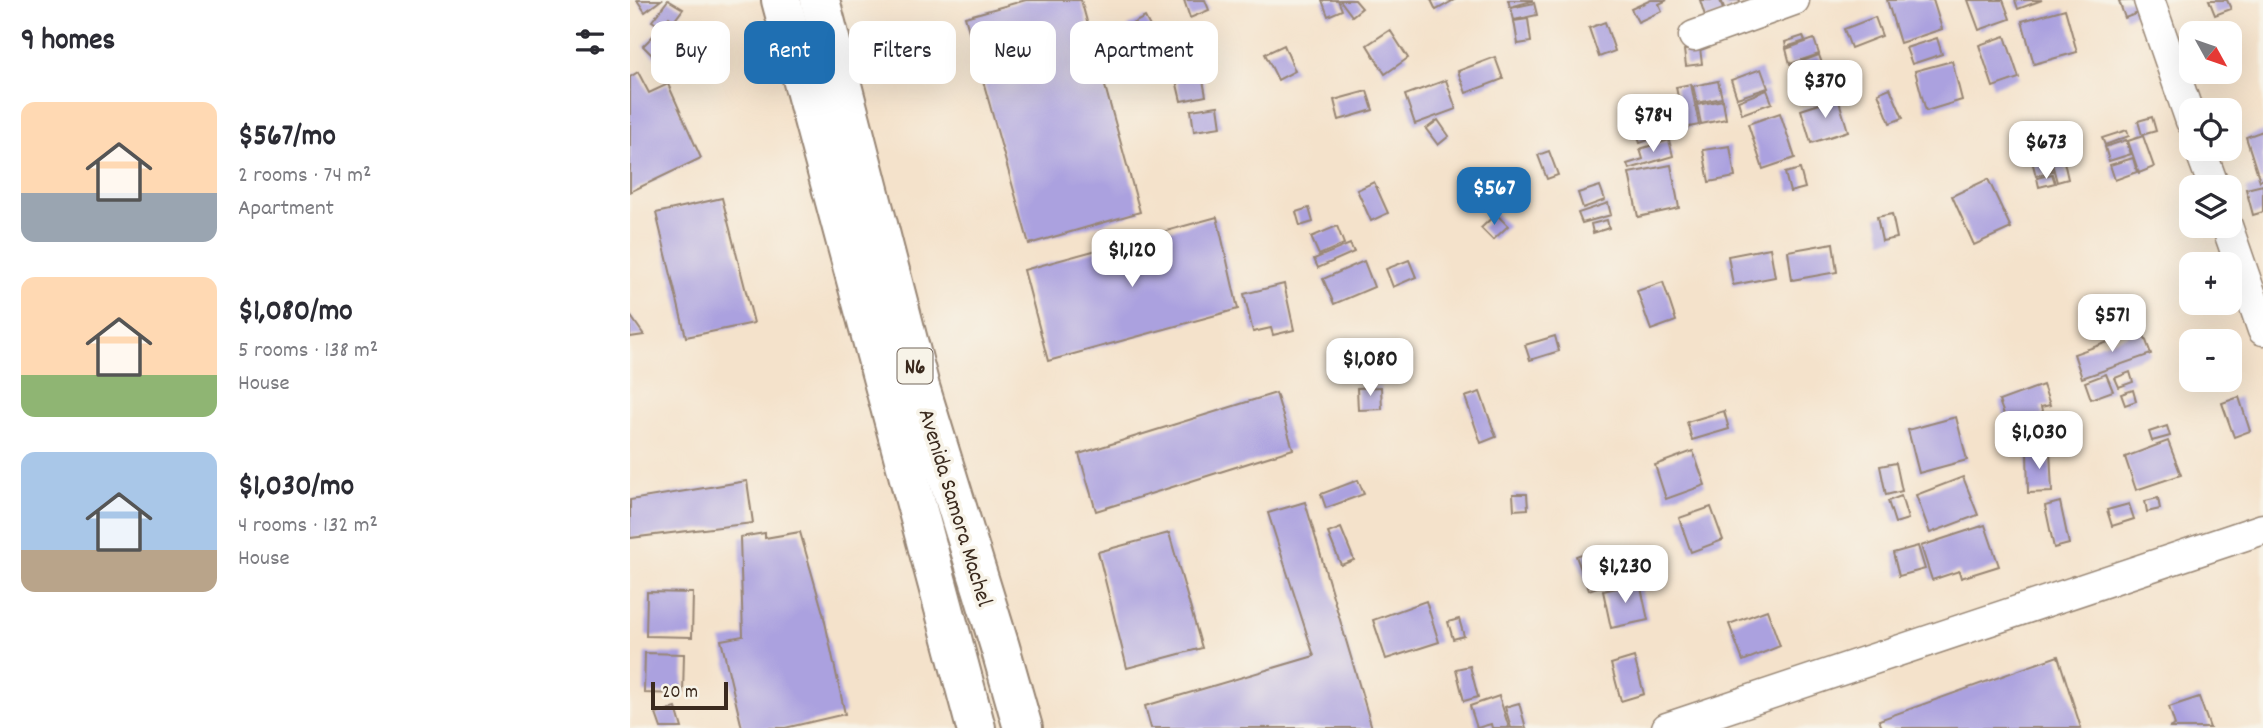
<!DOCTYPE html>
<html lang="en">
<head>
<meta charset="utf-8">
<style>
  body { margin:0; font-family:Dekko,sans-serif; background:#f2f2f3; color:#2b2b33; height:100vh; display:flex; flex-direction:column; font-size:26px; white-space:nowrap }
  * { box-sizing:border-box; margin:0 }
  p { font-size:23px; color:#7c7c81 }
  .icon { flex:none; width:38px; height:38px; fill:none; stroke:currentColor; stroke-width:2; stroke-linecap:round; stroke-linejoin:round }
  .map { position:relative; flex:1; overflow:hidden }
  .panel { display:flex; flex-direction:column; background:#fff; width:630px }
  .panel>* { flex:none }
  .banner { position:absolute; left:21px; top:21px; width:665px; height:63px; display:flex; gap:14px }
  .needle { width:46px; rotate:130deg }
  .tools { position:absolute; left:1549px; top:21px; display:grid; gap:14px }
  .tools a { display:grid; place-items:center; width:63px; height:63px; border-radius:14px; background:#fff; box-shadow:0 7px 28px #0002; font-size:35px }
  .scale { position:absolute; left:21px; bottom:18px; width:77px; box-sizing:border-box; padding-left:7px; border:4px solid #3b2a1e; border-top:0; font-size:19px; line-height:24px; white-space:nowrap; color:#3b2a1e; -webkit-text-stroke:5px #f7f3e8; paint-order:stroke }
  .price { position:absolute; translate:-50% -60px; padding:0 16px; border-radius:14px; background:#fff; color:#222; font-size:23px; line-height:46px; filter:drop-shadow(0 2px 4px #0008) }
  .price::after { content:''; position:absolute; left:50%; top:42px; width:21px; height:16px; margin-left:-10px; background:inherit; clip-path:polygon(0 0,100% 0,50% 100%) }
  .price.selected { background:#1f6fb2; color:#fff }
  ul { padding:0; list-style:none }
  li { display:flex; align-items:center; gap:21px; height:175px; padding:0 21px }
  li span { display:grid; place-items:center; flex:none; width:196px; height:140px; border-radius:14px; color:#555 }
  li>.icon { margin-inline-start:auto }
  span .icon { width:84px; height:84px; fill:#fffc; stroke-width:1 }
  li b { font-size:30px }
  h2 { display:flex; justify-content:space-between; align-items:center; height:84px; padding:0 21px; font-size:30px }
  .tag { padding:0 24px; border-radius:14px; background:#fff; box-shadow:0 7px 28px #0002; font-size:24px; line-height:63px }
  .tag.selected { background:#1f6fb2; color:#fff }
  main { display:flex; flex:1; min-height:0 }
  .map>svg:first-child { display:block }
  .building { fill:#aba1df }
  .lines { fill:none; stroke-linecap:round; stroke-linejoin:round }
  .minor-casing { stroke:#988674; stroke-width:33 }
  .trunk-casing { stroke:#988674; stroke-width:42 }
  .minor { stroke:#fff; stroke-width:30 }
  .trunk { stroke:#fff; stroke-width:38 }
  .labels { text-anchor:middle; stroke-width:7; stroke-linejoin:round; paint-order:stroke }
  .shield { fill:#f7f3e8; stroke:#73665b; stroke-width:2 }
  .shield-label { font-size:21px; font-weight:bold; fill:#3b2a1e }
  .street-label { font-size:23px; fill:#3b2a1e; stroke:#f7f3e8 }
</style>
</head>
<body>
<main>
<section class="panel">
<h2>9 homes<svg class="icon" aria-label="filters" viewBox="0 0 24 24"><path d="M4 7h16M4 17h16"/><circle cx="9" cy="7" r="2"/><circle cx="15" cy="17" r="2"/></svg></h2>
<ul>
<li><span style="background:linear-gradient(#ffd9b3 65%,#9aa5b1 0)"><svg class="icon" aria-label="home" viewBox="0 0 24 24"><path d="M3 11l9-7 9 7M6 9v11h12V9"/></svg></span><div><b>$567/mo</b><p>2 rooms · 74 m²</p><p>Apartment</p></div></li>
<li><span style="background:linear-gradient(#ffd9b3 70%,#8fb573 0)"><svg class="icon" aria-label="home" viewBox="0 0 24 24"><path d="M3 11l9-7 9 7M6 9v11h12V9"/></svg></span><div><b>$1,080/mo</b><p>5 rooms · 138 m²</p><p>House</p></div></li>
<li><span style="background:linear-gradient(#a9c7e8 70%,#b9a48a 0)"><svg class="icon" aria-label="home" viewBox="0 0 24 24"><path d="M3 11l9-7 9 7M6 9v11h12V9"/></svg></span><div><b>$1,030/mo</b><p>4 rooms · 132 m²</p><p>House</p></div></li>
</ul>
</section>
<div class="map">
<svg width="1633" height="728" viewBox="0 0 1633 728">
  <rect width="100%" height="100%" fill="#f7f3e8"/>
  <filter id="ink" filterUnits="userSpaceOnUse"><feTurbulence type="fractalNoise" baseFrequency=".0143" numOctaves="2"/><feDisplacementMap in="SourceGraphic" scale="14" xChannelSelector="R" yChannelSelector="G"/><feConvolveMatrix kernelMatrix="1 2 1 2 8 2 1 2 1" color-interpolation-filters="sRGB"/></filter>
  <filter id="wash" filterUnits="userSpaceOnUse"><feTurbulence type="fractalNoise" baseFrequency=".00686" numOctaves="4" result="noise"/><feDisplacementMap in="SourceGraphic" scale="28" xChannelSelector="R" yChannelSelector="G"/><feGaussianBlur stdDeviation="1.57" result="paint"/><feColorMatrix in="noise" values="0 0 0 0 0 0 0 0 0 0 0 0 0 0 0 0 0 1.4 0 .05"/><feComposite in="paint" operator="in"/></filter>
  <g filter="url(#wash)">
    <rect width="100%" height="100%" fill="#f4e2cb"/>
    <g id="blocks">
      <!-- building -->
      <g class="building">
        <path d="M7,0H31L15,12Z"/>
        <path d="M38,0L53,9L44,21L39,17L31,27L22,21Z"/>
        <path d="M396,0H451L510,212L399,244L335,17Z"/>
        <path d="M554,0H575L579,10L560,18Z"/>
        <path d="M692,0H708L712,10L698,16Z"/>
        <path d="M710,0H725L732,8L722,16Z"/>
        <path d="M801,0H824L806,10Z"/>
        <path d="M878,0H902V1L880,7Z"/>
        <path d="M1021,0H1037L1029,4L1032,11L1008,22L1001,9Z"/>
        <path d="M1070,0H1090L1094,13L1076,19Z"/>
        <path d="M1091,0H1109L1111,4L1095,10Z"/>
        <path d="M1257,0H1303L1312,29L1270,43Z"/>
        <path d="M1338,0H1373L1380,19L1349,30Z"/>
        <path d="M1385,0H1412L1388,9Z"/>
        <path d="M1507,0L1511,12L1495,18L1489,1Z"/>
        <path d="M1579,0H1597L1601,9L1585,15Z"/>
        <path d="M904,3L907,15L884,20L881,8Z"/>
        <path d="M1435,9L1447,52L1404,64L1392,21Z"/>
        <path d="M515,17L526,38L509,47L498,26Z"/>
        <path d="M1245,17L1252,36L1221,48L1214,29Z"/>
        <path d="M898,19L901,42L888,44L884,21Z"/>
        <path d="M975,22L985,51L969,57L959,28Z"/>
        <path d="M29,30L42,42L25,58L13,46Z"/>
        <path d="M760,30L778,58L755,74L737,45Z"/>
        <path d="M1173,36L1175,41L1156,47L1155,42Z"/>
        <path d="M1375,36L1389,78L1363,87L1349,45Z"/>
        <path d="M1307,38L1312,54L1282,64L1276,48Z"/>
        <path d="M1184,39L1189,54L1160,64L1156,49Z"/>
        <path d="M654,45L665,71L648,80L635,54Z"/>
        <path d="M1070,48L1072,64L1056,66L1054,50Z"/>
        <path d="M1189,55L1195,72L1168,82L1162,65Z"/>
        <path d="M865,57L873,79L836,93L828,71Z"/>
        <path d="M1322,61L1332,100L1296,111L1285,71Z"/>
        <path d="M1131,69L1138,88L1107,98L1101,80Z"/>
        <path d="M8,72L19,93L38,84L71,158L0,192V77Z"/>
        <path d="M1203,74L1208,88L1173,101L1168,86Z"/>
        <path d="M572,75L576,96L551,101L546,80Z"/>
        <path d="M816,80L826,109L785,124L775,95Z"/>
        <path d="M1088,81L1092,98L1067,103L1063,86Z"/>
        <path d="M1061,84L1069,125L1054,128L1046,87Z"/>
        <path d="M1260,88L1273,118L1260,123L1248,93Z"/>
        <path d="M1137,90L1142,103L1112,114L1108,101Z"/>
        <path d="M737,91L743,110L709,120L704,100Z"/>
        <path d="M1208,98L1218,131L1181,143L1171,110Z"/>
        <path d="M1093,100L1096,119L1071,124L1067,105Z"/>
        <path d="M588,106L591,127L564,131L561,110Z"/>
        <path d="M1150,113L1165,158L1133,169L1118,124Z"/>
        <path d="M1522,117L1526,131L1512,135L1508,121Z"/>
        <path d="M808,120L819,136L808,145L796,129Z"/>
        <path d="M1026,122L1030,136L1010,143L1005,129Z"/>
        <path d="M1497,130L1499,136L1475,145L1472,138Z"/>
        <path d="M1633,131V179L1630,181L1616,137Z"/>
        <path d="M1513,136L1524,167L1509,173L1498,141Z"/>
        <path d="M1039,140L1043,156L999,169L997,164L1013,159L1010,149Z"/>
        <path d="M1496,140L1501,154L1479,161L1475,147Z"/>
        <path d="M1100,146L1105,177L1079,182L1073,150Z"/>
        <path d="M1420,147L1421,153L1394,160L1393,154Z"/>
        <path d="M919,151L928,175L917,179L908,155Z"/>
        <path d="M1432,153L1438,179L1427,182L1420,156Z"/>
        <path d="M1418,157L1422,171L1406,176L1402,161Z"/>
        <path d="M1503,158L1507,172L1485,180L1480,165Z"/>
        <path d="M1041,165L1049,208L1008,217L999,173Z"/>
        <path d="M1170,169L1175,188L1160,192L1155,173Z"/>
        <path d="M1422,174L1425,183L1409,187L1407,178Z"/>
        <path d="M1358,179L1381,228L1344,245L1322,196Z"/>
        <path d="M744,182L758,213L741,221L727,190Z"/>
        <path d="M1633,185V212L1623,215L1616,189Z"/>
        <path d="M970,186L975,200L953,208L948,193Z"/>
        <path d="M92,198L124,323L56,337L26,213Z"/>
        <path d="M978,203L981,215L952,223L948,213Z"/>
        <path d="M679,208L683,222L670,226L666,212Z"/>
        <path d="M866,214L878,226L863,240L851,228Z"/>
        <path d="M1262,214L1267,238L1252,241L1247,217Z"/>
        <path d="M587,217L608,309L418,361L394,270Z"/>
        <path d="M977,220L979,228L963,233L961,224Z"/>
        <path d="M707,226L714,244L689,255L681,237Z"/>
        <path d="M1203,243L1207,272L1162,280L1158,251Z"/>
        <path d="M720,244L724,252L688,268L684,259Z"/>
        <path d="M1140,248L1145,277L1103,285L1098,256Z"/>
        <path d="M779,260L786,277L763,287L756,269Z"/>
        <path d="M734,261L744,287L704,304L693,279Z"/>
        <path d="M1033,282L1046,321L1021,330L1007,291Z"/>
        <path d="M654,284L664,330L643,335L641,328L623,332L614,294Z"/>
        <path d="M0,315L14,335L0,337Z"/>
        <path d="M1512,330L1521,354L1452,378L1444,354Z"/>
        <path d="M925,336L929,351L900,360L895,345Z"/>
        <path d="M1500,372L1503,382L1489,387L1485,378Z"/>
        <path d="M1476,374L1483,391L1461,399L1455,382Z"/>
        <path d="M1413,385L1420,405L1411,407L1413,415L1384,426L1382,421L1377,422L1369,401Z"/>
        <path d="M751,387L752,409L728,410L727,388Z"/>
        <path d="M1503,390L1506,401L1495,405L1491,394Z"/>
        <path d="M850,392L866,437L851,443L835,397Z"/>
        <path d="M646,393L663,449L466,511L449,454Z"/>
        <path d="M1609,397L1620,431L1604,437L1592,403Z"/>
        <path d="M1094,411L1099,429L1062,440L1057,422Z"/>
        <path d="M1326,417L1337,460L1289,473L1278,430Z"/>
        <path d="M1416,420L1420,432L1381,444L1378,431Z"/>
        <path d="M1537,426L1540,436L1522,441L1519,432Z"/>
        <path d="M1538,441L1551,475L1506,490L1495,457Z"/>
        <path d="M1420,449L1422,492L1398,493L1397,450Z"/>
        <path d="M1063,451L1075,485L1036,499L1025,465Z"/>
        <path d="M1266,463L1272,491L1256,495L1250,466Z"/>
        <path d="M1333,477L1348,515L1300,533L1286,495Z"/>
        <path d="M728,480L734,494L696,508L691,494Z"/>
        <path d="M117,481L123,523L0,538V500Z"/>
        <path d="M883,494H897L898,509L884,510Z"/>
        <path d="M1271,496L1278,519L1265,523L1258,501Z"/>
        <path d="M1528,498L1530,509L1517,512L1515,501Z"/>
        <path d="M675,502L742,728H521L515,706L684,656L638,513Z"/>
        <path d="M1430,502L1439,544L1424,548L1415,506Z"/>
        <path d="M1499,504L1504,519L1482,526L1477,510Z"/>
        <path d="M1081,507L1093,540L1061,552L1049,518Z"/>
        <path d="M1355,525L1369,566L1331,578L1329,571L1302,580L1291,546Z"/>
        <path d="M711,528L724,560L711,565L698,533Z"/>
        <path d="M170,532L193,613L215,714L155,728H112L91,640L113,636L110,537L135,533V538Z"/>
        <path d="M539,533L572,648L497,668L468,552Z"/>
        <path d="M1288,546L1295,569L1269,576L1263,553Z"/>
        <path d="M968,548L981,582L959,590L946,556Z"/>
        <path d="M1010,583L1018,620L981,628L973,591Z"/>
        <path d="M17,592L63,593L62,637L16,636Z"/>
        <path d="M796,601L809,642L756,659L743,620Z"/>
        <path d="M1137,610L1150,646L1113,661L1099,624Z"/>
        <path d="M829,619L834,636L823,639L818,622Z"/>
        <path d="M15,653L54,654L53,694L14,693Z"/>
        <path d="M1428,656L1451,728H1252L1249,720Z"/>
        <path d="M1004,657L1014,694L991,701L981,664Z"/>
        <path d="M840,666L848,697L834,701L826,669Z"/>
        <path d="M869,696L879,728H862L861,724L847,728L840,706Z"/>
        <path d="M1569,697L1580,728H1539L1545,725L1539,707Z"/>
        <path d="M889,703L896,728H881L875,707Z"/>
        <path d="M46,708L52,728H31L26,714Z"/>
      </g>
    </g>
  </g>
  <g filter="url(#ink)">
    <use href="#blocks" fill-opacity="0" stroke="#988674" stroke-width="2"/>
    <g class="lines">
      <defs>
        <g id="minor">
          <path d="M1519,0L1561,121"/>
          <path d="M1064,36L1164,0"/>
          <path d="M1570,149L1584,187"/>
          <path d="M1597,226L1633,330"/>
          <path d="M1037,728L1633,529"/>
        </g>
        <g id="trunk">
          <path d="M151,0L346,728"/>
          <path d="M190,0L290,387L370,647L393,728"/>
        </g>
      </defs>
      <!-- minor casing -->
      <use href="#minor" class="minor-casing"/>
      <!-- trunk casing -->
      <use href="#trunk" class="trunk-casing"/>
      <!-- minor -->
      <use href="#minor" class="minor"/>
      <!-- trunk -->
      <use href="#trunk" class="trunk"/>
    </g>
  </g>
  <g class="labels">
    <!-- shield labels -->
    <rect class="shield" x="267.5" y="348.5" width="35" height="35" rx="5"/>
    <g class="shield-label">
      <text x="285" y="373">N6</text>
    </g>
    <!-- street labels -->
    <g class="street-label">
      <text transform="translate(327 507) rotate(73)" y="8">Avenida Samora Machel</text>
    </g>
  </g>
</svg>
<div class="tools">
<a><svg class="needle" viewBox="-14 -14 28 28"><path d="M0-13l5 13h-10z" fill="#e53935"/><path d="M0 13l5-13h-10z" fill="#7c7c81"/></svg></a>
<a><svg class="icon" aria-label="locate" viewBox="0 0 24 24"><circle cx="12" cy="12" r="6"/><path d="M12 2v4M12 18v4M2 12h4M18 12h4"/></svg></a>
<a><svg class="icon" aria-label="layers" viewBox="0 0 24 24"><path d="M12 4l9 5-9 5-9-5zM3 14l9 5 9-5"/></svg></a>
<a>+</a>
<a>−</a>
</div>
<div class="scale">20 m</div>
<b class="price" style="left:1195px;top:120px">$370</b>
<b class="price" style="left:1023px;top:154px">$784</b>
<b class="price" style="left:1416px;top:181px">$673</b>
<b class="price selected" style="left:864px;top:227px">$567</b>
<b class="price" style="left:502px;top:289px">$1,120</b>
<b class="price" style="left:1482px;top:354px">$571</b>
<b class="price" style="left:740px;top:398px">$1,080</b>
<b class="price" style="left:1409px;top:471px">$1,030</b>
<b class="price" style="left:995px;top:605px">$1,230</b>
<div class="banner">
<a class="tag">Buy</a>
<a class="tag selected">Rent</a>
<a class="tag">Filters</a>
<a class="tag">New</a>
<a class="tag">Apartment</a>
</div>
</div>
</main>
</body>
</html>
